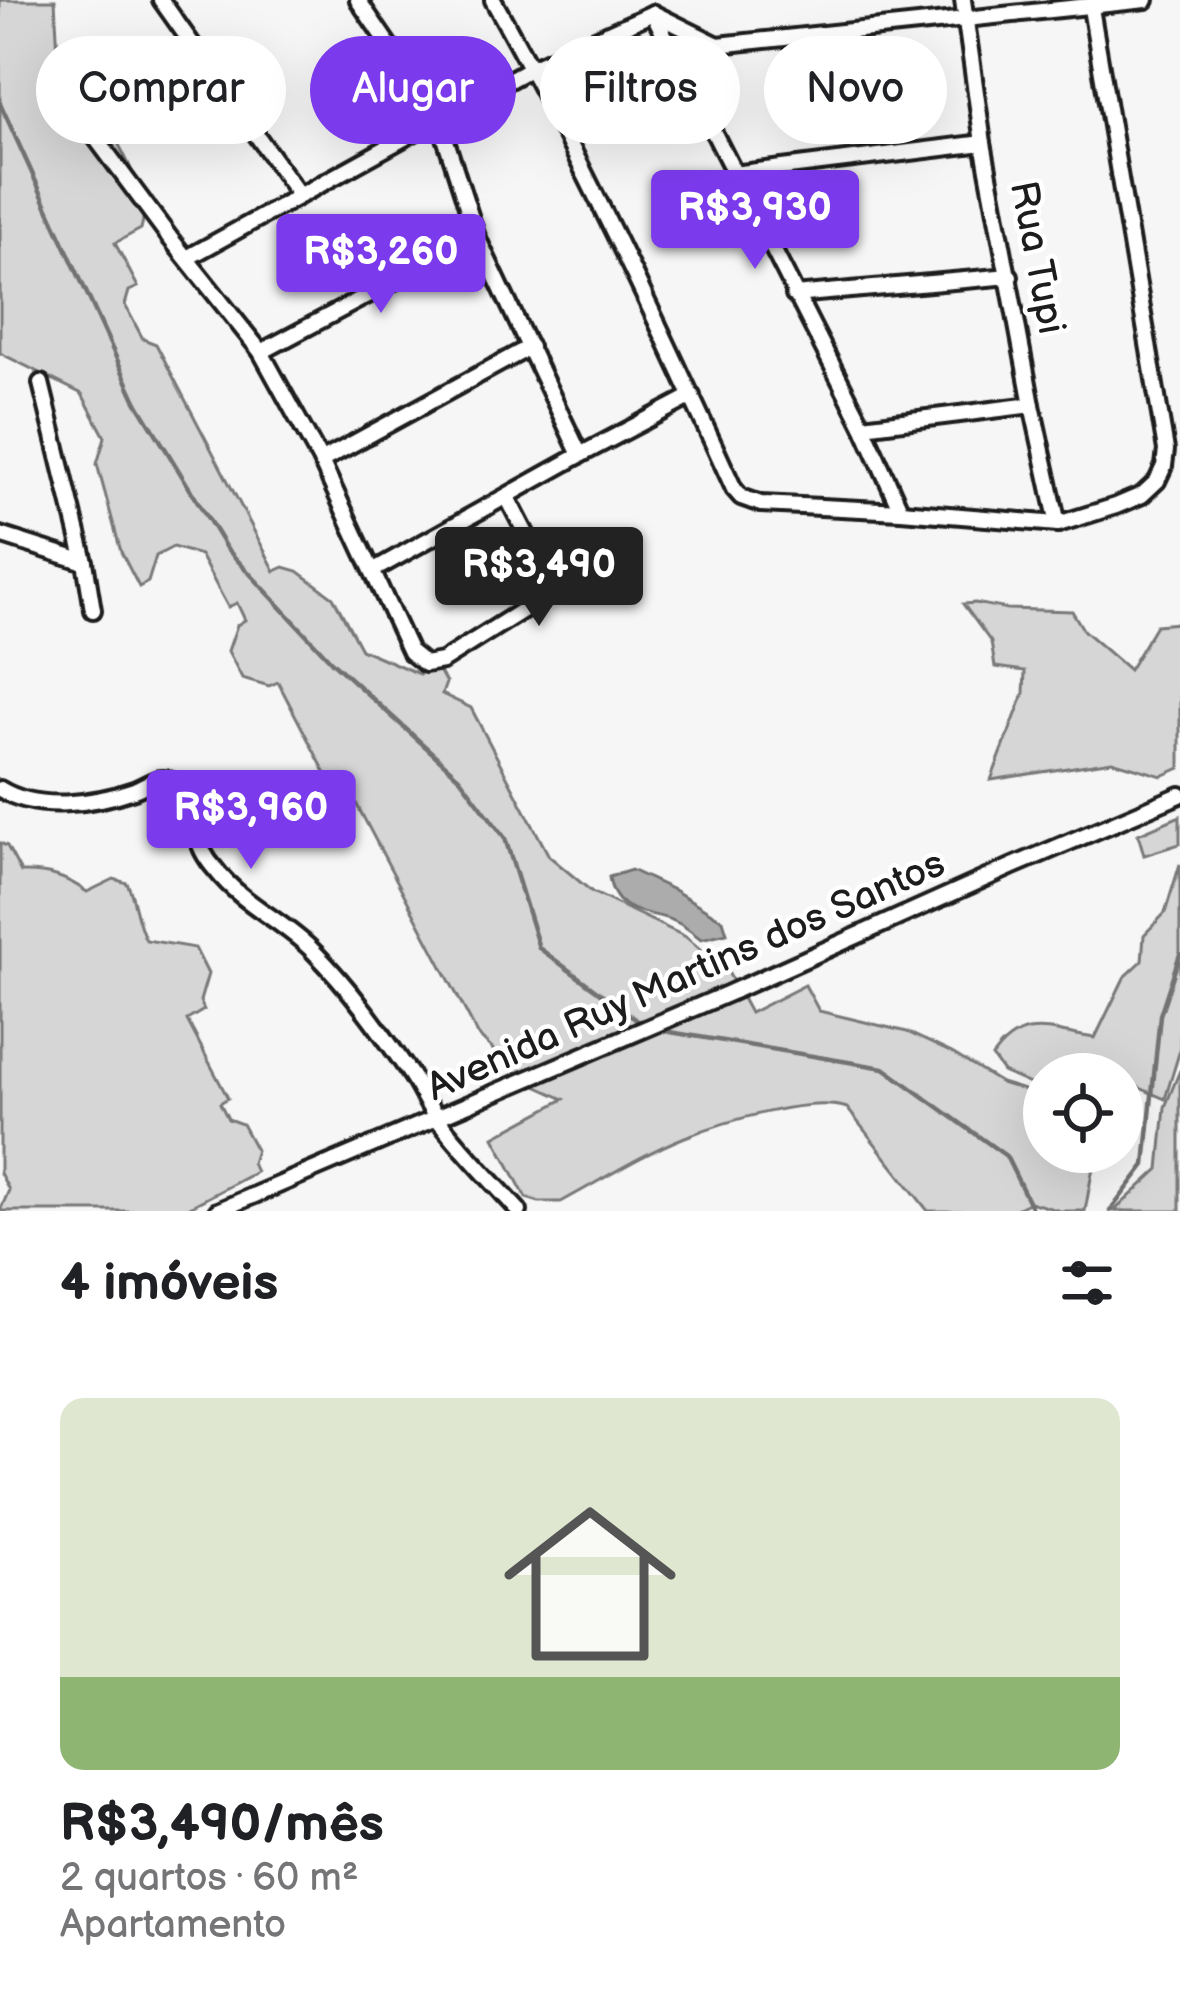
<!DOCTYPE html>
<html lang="pt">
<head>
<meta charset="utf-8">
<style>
  body { margin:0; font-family:"Balsamiq Sans",sans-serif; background:#f6f6f6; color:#202124; height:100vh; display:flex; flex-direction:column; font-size:45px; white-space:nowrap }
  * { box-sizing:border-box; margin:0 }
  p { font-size:39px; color:#757577 }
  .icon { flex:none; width:66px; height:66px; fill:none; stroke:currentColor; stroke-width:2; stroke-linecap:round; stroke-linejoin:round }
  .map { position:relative; height:1211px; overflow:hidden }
  .sheet { display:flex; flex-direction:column; background:#fff; flex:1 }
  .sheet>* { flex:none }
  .hud { position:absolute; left:36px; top:36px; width:1110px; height:108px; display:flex; gap:24px }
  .buttons { position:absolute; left:1023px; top:1053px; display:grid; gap:24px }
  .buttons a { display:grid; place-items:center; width:120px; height:120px; border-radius:50%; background:#fff; box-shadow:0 12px 48px #0002; font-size:60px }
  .price { position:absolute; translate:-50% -102px; padding:0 27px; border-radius:12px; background:#7c3aed; color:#fff; font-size:39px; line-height:78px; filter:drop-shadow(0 3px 6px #0008) }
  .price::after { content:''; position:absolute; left:50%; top:72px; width:36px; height:27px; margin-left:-18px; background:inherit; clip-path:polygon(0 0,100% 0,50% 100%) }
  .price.selected { background:#222; color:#fff }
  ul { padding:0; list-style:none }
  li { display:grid; align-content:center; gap:24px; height:636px; padding:0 60px }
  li+li { border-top:3px solid #e0e0e0 }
  li span { display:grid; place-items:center; height:372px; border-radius:24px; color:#555 }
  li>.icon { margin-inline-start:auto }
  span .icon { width:216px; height:216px; fill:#fffc; stroke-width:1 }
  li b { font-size:51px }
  h2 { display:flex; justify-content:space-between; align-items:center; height:144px; padding:0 60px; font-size:51px }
  .pill { padding:0 42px; border-radius:54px; background:#fff; box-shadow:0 12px 48px #0002; font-size:42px; line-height:108px }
  .pill.selected { background:#7c3aed; color:#fff }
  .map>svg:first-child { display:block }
  .green { fill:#d6d6d6; stroke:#797979; stroke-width:3 }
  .water { fill:#acacac; stroke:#727272; stroke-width:3 }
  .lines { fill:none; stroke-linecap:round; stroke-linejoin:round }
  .stream { stroke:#727272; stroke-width:4.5 }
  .minor-casing { stroke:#1c1c1c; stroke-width:22 }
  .minor { stroke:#fff; stroke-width:14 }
  .labels { text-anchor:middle; stroke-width:9; stroke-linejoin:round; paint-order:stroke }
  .street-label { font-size:39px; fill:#1c1c1c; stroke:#fff }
</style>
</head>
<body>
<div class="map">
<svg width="1180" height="1211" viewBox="0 0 1180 1211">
  <rect width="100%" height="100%" fill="#f6f6f6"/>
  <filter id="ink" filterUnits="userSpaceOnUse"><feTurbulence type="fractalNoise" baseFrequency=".00833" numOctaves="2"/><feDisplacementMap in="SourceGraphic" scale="24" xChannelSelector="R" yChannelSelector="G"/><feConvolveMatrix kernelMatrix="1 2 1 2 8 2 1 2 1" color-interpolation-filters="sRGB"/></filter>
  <g filter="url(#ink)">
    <!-- green -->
    <g class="green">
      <path d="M0,0H55L59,72L95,141H117C130,166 150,201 141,229L115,243L138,287L129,291L125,305L143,339L156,344L275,571L284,567L298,571L333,597L361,649L419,674L436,665L446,683L442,694L471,708L549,856L592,892L686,937L729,974L750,1013L805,985L819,1011L907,1032L952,1053L1001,1083L1044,1096V1152H1103L1095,1156L1085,1211H1060L1030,1202L1012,1211H928L847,1108C809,1096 723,1122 685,1137C642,1154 602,1180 561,1202H539L526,1198L494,1137L564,1099L525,1081L478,1035L356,803L346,791L337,795L278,682L269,686L242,678L228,651L237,625L245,620L237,603L228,607L200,555L173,547L156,556L148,582L139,587L121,552L97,464L105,437L82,394L0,353Z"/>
      <path d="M975,603L1007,609L1072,611L1084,631L1129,670L1156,625L1180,623V768L1162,776L1112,761L991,780L1024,693L1025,671L995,667L991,642L963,604Z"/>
      <path d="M1180,816V844L1144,855L1138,834Z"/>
      <path d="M0,843L7,846L21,872C47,871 66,877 87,892L114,879L127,883C136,901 136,921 146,940L195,948L208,974L200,1001L204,1010L187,1020L228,1098L220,1103L228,1119L242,1124L256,1150L252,1163L256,1172L182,1211H0L9,1190L0,1173Z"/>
      <path d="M1180,864V1050L1165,1099L1133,1085H1122V1074H1044V1087L1039,1088L1003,1072L992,1057C1023,1014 1050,1032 1095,1038L1124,978L1142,961L1144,935L1165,913Z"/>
      <path d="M1180,1070V1211H1114L1159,1169L1165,1107Z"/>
    </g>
    <!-- water -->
    <path class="water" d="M631,870L674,890L723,920L727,933L701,939C693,933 685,926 676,922C649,909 615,918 609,877Z"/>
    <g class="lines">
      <!-- stream -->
      <g class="stream">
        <path d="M0,103L135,399L226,548L332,662L460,778L505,838L539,948L642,1024"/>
        <path d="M658,1030L884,1068L1006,1156L1033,1211"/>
        <path d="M1110,1211L1145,1165L1160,1015L1180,954"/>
      </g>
      <defs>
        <g id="minor">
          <path d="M161,0L299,195"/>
          <path d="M358,0L439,119L477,237L580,455"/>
          <path d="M493,0C581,157 659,325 734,489L741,497L761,504L901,511L1058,524L1116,506L1142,495L1157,481L1164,466L1166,450L1091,8"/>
          <path d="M963,0L983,143L1032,405L1058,524"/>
          <path d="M653,13L863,426L901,511"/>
          <path d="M653,13L718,45L1146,0"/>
          <path d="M680,68L718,45"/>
          <path d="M72,106L170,238L261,352L321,461L410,652L425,664L442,661L539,600L546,593L547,574L507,497"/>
          <path d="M733,174L983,143"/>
          <path d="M187,258L531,68L653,13"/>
          <path d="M794,295L1010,276"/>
          <path d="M261,352L477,237"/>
          <path d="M41,383L85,562L93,610"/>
          <path d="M863,426L1032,405"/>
          <path d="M321,461L530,347"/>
          <path d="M0,535L85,562"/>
          <path d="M374,570L580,455L692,396"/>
          <path d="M0,789C37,812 94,804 134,790C150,784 158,773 176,783C197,794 193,810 196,830C198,844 206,859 216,870C243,905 284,921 314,952C350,988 382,1033 411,1075C421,1090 428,1108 440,1122C464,1153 493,1182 519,1211"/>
          <path d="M217,1211L727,994L1013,866L1180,795"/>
        </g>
      </defs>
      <!-- minor casing -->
      <use href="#minor" class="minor-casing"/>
      <!-- minor -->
      <use href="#minor" class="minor"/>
    </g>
  </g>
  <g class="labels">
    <!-- street labels -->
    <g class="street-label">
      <text transform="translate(1039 257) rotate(79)" y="14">Rua Tupi</text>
      <text transform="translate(685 974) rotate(-24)" y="14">Avenida Ruy Martins dos Santos</text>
    </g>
  </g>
</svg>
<div class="buttons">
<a><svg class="icon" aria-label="locate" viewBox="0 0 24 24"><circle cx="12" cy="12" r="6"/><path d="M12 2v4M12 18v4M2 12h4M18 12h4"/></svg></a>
</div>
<b class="price" style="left:755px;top:272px">R$3,930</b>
<b class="price" style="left:381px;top:316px">R$3,260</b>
<b class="price selected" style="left:539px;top:629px">R$3,490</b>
<b class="price" style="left:251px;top:872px">R$3,960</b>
<div class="hud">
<a class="pill">Comprar</a>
<a class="pill selected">Alugar</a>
<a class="pill">Filtros</a>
<a class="pill">Novo</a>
</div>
</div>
<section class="sheet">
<h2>4 imóveis<svg class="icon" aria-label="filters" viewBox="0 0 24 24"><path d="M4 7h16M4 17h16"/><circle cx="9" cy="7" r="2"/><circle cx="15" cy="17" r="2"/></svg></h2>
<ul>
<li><span style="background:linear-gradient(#dfe7d0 75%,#8fb573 0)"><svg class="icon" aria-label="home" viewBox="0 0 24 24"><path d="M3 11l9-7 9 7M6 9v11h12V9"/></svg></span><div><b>R$3,490/mês</b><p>2 quartos · 60 m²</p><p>Apartamento</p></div></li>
</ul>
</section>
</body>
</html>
